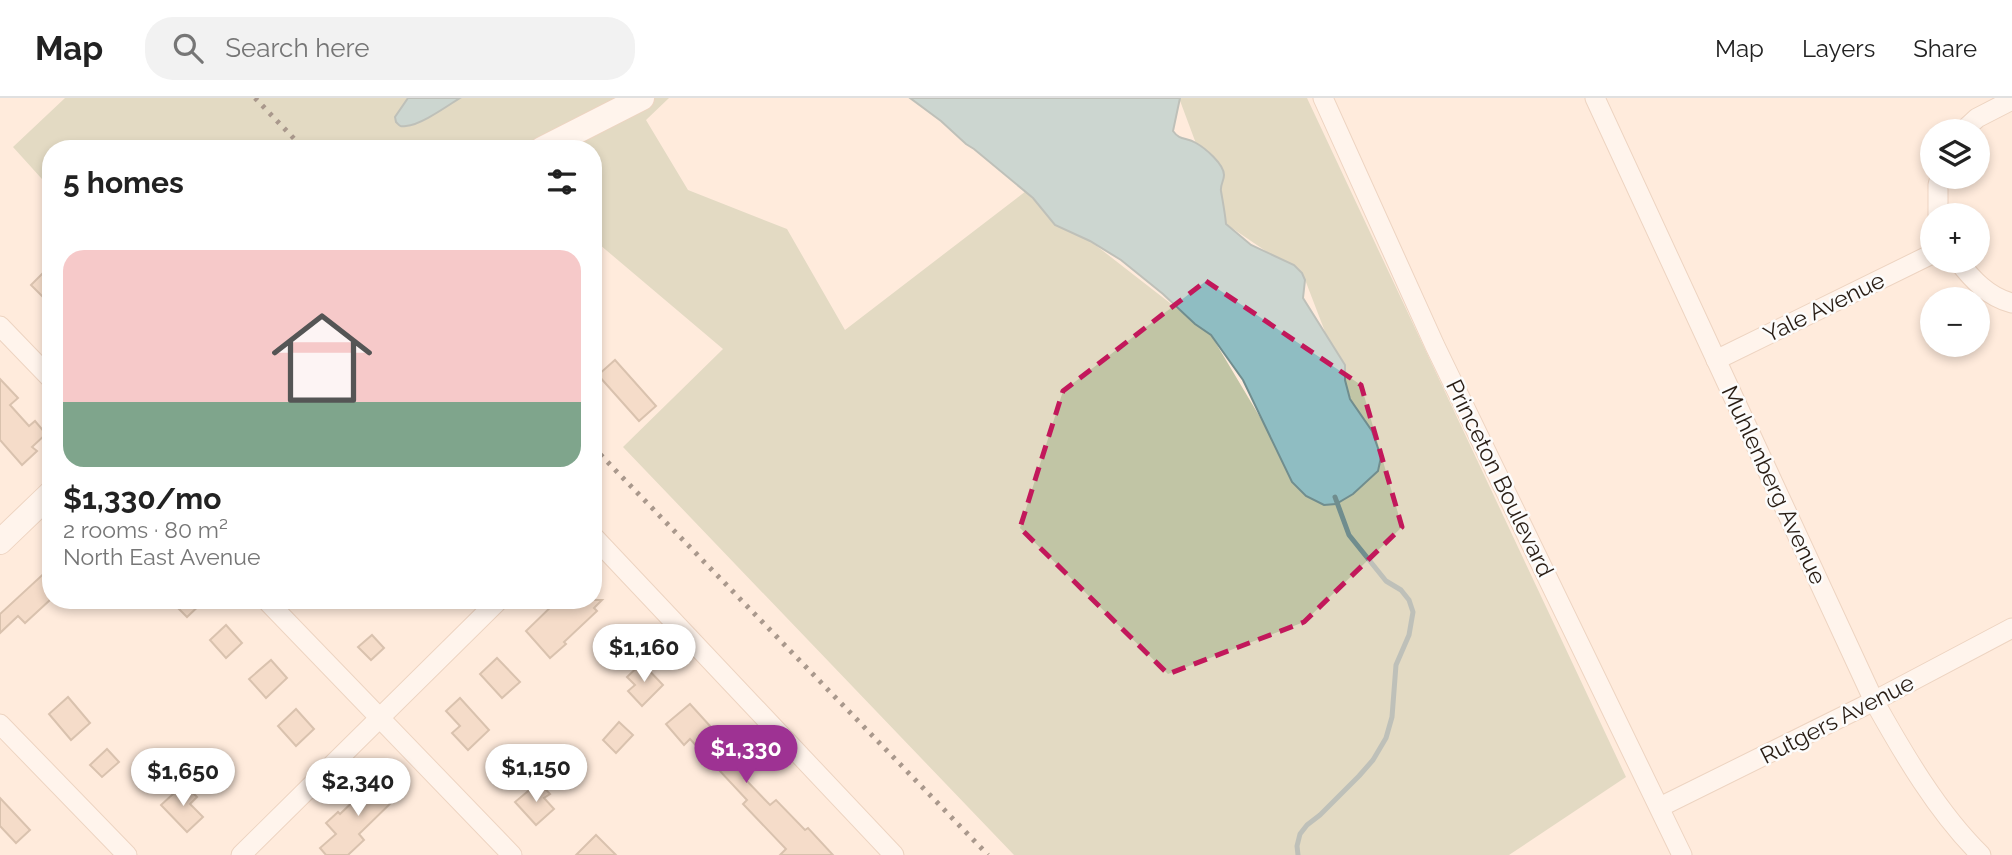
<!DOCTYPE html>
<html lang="en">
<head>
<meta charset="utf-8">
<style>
  body { margin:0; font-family:Raleway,sans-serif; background:#f2f2f2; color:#222; height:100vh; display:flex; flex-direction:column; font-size:26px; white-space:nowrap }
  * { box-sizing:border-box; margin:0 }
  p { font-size:23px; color:#767676 }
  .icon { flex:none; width:38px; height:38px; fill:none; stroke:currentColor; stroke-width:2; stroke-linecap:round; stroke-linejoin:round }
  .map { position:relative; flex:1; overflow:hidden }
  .sheet { position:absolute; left:42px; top:42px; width:560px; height:469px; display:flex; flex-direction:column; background:#fff; border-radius:28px; box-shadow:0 4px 10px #0003 }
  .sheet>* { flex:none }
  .buttons { position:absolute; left:1920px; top:21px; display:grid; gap:14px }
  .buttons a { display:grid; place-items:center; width:70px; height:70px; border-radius:50%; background:#fff; box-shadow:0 4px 10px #0003; font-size:35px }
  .price { position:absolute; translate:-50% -60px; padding:0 16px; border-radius:24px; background:#fff; color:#222; font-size:23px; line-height:46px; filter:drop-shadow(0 2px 4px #0008) }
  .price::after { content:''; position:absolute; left:50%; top:42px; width:21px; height:16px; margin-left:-10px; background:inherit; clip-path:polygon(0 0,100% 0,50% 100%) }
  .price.active { background:#9e3293; color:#fff }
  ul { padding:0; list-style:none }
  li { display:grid; align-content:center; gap:14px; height:371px; padding:0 21px }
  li+li { border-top:2px solid #e0e0e0 }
  li span { display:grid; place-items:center; height:217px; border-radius:21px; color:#555 }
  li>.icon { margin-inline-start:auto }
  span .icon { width:126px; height:126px; fill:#fffc; stroke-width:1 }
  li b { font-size:30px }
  h2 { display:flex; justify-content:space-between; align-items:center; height:84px; padding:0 21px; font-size:30px }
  header { display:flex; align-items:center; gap:42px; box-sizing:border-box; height:98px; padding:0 35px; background:#fff; border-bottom:2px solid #e0e0e0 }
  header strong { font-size:33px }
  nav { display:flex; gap:38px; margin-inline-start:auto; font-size:24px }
  .search { width:490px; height:63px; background:#f2f2f2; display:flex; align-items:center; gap:18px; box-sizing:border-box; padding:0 24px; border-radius:28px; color:#767676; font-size:26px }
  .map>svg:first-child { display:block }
  .green { fill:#c1c5a5 }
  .water { fill:#8fbdc2; stroke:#708d8e; stroke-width:2 }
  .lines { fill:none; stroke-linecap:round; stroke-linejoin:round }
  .stream { stroke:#708d8e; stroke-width:5 }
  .building { fill:#e9cbb1; stroke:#ac9077; stroke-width:2 }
  .minor-casing { stroke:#d8b8a0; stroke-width:21 }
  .tertiary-casing { stroke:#d8b8a0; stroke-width:26 }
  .minor { stroke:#fff; stroke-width:19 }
  .tertiary { stroke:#fff; stroke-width:24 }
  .rail { stroke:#40332a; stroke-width:5; stroke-dasharray:3.5 7; stroke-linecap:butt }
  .marked { fill:none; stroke:#c2185b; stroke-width:5; stroke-dasharray:14 9; stroke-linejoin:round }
  .labels { text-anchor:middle; stroke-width:5; stroke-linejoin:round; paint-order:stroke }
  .street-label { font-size:23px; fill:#291d14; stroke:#fcfcfc }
</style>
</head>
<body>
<header>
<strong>Map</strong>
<div class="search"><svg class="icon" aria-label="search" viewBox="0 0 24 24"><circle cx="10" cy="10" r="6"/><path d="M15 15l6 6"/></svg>Search here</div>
<nav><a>Map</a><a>Layers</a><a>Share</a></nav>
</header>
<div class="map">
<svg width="2012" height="757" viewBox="0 0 2012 757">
  <rect width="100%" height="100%" fill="#ffebdc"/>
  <!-- green -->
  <path class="green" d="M65,0H669L646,22L688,92L787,131L845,232L1026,93L1211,237L1307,398L1378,372L1304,179L1226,126L1179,0H1307L1626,679L1509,757H1014L623,349L723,251L593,141V51H51V91L13,49Z"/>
  <!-- water -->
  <g class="water">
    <path d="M408,0H460C447,8 421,27 406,28C400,29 400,28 396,24L395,19Z"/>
    <path d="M910,0H1180L1173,33C1180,43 1186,39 1196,45C1205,50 1224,66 1224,77C1224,83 1220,87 1221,93C1223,105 1225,115 1226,126L1251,147L1294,167L1302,175L1305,182L1303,200L1345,267V282L1350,301L1372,333L1381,359L1378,373L1353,396L1336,406L1324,407L1306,398L1292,384L1243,282L1211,237L1195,226L1163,196L1121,162L1090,143L1055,127L1033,100L974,51L966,46L941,23Z"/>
  </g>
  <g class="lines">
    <!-- stream -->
    <path class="stream" d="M1298,757L1297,748L1300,736L1307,727L1320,717L1359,678L1373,662L1386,640L1392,619L1396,567L1409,537L1413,514L1409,502L1401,492L1386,483L1349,437L1335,399"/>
  </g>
  <!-- building -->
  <g class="building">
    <path d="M51,167V207L31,187Z"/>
    <path d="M615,262L656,308L639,323L598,277Z"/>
    <path d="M0,281L18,300L10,307L29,328L35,323L46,336L32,349L37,353L22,367L0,342Z"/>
    <path d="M51,469V501L25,525L18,518L0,535V516Z"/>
    <path d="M170,502H205L187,519Z"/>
    <path d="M558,502H602L594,510L597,513L564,544L566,546L550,560L526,533Z"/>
    <path d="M226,527L242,545L226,560L210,542Z"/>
    <path d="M372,537L384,550L371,562L358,549Z"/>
    <path d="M497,560L520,584L502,600L480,576Z"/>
    <path d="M271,562L287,580L266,600L249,581Z"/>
    <path d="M642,565L663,587L642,608L628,593L635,587L627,579Z"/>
    <path d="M68,599L90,625L71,642L49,616Z"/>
    <path d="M460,600L489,632L468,652L452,635L460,628L446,613Z"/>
    <path d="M690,606L751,673L744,680L770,707L776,702L805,732L808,730L833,757H780L786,751L743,706L747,702L690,641L684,647L666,626Z"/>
    <path d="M296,611L314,631L296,648L278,628Z"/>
    <path d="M619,624L633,637L616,655L603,642Z"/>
    <path d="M107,651L119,664L102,679L90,667Z"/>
    <path d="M375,677L397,699L359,736L364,742L348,757H326L320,750L336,736L326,725L338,714L340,716L363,694L360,691Z"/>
    <path d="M539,684L550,696L544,700L554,711L536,727L515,704Z"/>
    <path d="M184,686L197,699L190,706L203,719L187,734L161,707Z"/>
    <path d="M0,700L30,732L16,745L0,728Z"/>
    <path d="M596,737L616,757H576Z"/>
  </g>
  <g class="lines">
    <defs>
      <g id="minor">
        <path d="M1323,0L1435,248L1682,757"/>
        <path d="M1595,0L1874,603C1903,655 1938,715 1981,757"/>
        <path d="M1963,33L1977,20L2012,2"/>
        <path d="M1938,117V87L1940,79"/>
        <path d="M1958,163C1972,181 1988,199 2012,205"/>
        <path d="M0,228L51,281"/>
        <path d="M1716,262L1932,156"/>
        <path d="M593,438L894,757"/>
        <path d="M266,502L512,757"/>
        <path d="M0,626L127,757"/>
        <path d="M1660,709L1874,603L2012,530"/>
        <path d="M241,757L499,502"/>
      </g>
      <g id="tertiary">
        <path d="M542,51L642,0"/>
        <path d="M0,444L51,395"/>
      </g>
    </defs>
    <!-- minor casing -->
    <use href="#minor" class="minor-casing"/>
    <!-- tertiary casing -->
    <use href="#tertiary" class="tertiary-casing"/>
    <!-- minor -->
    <use href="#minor" class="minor"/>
    <!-- tertiary -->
    <use href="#tertiary" class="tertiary"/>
    <!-- rail -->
    <g class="rail">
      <path d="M255,0L304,51"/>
      <path d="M593,349L988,757"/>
    </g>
  </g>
  <!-- marked area -->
  <path d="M0 0H2012V757H0ZM1206,183L1361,287L1402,429L1304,524L1168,576L1020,430L1063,293Z" fill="#ffebdc" fill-opacity=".55" fill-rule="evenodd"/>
  <path class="marked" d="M1206,183L1361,287L1402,429L1304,524L1168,576L1020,430L1063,293Z"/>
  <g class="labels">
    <!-- street labels -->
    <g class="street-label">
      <text transform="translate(1824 209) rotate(-26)" y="8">Yale Avenue</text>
      <text transform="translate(1500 380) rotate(64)" y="8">Princeton Boulevard</text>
      <text transform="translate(1774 387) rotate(65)" y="8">Muhlenberg Avenue</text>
      <text transform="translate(1837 621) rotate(-27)" y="8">Rutgers Avenue</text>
    </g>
  </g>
</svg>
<div class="buttons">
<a><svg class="icon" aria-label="layers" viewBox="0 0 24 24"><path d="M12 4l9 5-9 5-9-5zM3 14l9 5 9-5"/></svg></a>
<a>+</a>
<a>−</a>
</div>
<b class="price" style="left:644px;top:586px">$1,160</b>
<b class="price active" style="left:746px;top:687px">$1,330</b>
<b class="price" style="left:536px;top:706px">$1,150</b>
<b class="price" style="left:183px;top:710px">$1,650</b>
<b class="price" style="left:358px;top:720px">$2,340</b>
<section class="sheet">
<h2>5 homes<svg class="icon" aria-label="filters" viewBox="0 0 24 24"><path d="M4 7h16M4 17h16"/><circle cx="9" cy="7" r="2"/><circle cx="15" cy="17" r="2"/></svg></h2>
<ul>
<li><span style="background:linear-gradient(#f6c9c9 70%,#7fa58c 0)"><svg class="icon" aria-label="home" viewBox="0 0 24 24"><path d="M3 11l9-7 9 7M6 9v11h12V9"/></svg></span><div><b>$1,330/mo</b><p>2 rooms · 80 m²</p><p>North East Avenue</p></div></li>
</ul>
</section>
</div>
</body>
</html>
